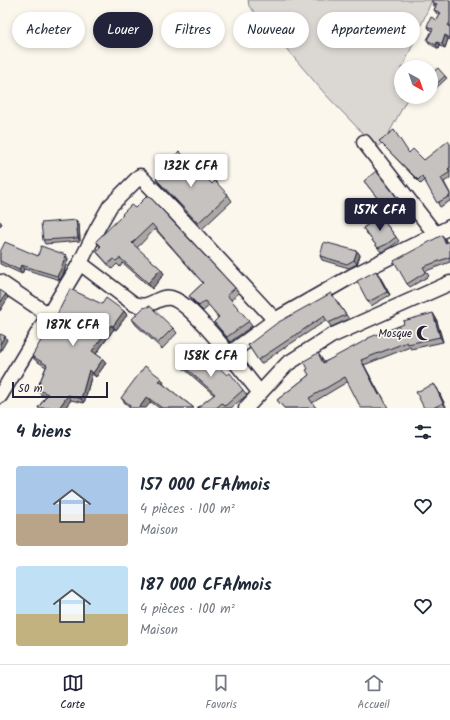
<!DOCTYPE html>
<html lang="fr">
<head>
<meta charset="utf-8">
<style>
  body { margin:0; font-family:Kalam,sans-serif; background:#f6f6f7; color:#1f2937; height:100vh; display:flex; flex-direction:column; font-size:15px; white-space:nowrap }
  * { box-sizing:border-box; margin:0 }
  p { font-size:13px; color:#747a83 }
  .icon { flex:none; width:22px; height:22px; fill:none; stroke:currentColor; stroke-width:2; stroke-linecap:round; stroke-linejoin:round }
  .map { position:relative; height:408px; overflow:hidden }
  .sheet { display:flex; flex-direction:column; background:#fff; flex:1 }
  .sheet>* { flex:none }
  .hud { position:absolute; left:12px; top:12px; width:426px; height:36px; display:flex; gap:8px }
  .needle { width:26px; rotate:140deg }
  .fabs { position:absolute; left:394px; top:60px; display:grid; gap:8px }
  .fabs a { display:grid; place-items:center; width:44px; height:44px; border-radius:50%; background:#fff; box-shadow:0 2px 6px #0003; font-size:20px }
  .scale { position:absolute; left:12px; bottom:10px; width:96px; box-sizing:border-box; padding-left:4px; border:2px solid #22223b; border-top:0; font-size:11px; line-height:14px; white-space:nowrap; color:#22223b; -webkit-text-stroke:3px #fbf7ec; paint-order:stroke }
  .price { position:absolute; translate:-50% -34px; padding:0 9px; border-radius:4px; background:#fff; color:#222; font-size:13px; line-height:26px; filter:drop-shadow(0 1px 2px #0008) }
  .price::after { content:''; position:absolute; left:50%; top:24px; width:12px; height:9px; margin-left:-6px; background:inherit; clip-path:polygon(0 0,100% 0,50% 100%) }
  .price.active { background:#22223b; color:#fff }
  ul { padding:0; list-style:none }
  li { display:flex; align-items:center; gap:12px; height:100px; padding:0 16px }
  li span { display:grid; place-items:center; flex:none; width:112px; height:80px; border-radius:4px; color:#555 }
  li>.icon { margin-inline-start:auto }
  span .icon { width:48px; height:48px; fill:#fffc; stroke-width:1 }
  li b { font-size:17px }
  h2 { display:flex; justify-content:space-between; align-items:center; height:48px; padding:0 16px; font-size:17px }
  .pill { padding:0 14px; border-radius:18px; background:#fff; box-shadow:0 2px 6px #0003; font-size:14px; line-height:36px }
  .pill.active { background:#22223b; color:#fff }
  .tabs { display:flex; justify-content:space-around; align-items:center; height:56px; border-top:1px solid #e0e1e3; background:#fff; font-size:11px; color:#747a83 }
  .tabs a { display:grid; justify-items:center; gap:2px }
  .tabs .active { color:#22223b }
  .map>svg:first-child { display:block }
  .green { fill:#dbd8d3; stroke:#7e7d87 }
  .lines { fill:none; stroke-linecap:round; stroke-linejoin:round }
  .street-casing { stroke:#22223b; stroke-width:17 }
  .street { stroke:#fbf7ec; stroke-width:14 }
  .wall { fill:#aaa7a5; stroke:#22223b }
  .shaded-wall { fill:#8b8886; stroke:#22223b }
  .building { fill:#c6c2c0; stroke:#22223b }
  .labels { text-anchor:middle; stroke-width:3.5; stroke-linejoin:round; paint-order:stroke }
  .poi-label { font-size:11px; fill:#22223b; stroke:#fbf7ec; text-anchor:end }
</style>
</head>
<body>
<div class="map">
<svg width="450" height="408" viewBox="0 0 450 408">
  <rect width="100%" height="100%" fill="#fbf7ec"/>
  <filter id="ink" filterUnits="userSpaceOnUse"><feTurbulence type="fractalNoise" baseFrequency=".025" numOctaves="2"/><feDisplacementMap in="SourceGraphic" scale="8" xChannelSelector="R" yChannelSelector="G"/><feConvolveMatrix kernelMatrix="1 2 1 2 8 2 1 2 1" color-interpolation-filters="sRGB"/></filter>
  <g filter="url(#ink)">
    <!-- green -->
    <path class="green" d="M248,0H432L403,67H401V73L395,87L401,91V97H408L388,135L377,148L326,95L260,18L249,6Z"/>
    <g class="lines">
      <defs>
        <g id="street">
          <path d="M364,142L436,235"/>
          <path d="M80,263L134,304C152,310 157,295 171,298C186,302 204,325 214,336C230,355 245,374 260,393"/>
          <path d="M0,282L49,315"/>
          <path d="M229,354L275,320L352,276L450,227"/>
          <path d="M0,396L80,263L97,229L110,206L140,176L175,212L275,320"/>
          <path d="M246,408L287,364L331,336L450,283"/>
        </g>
      </defs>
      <!-- street casing -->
      <use href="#street" class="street-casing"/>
      <!-- street -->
      <use href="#street" class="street"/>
    </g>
    <!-- wall -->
    <g class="wall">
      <path d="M450,0V40L448,39L445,48L440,46L439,49L430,44L427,40L432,31L430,30L427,26L437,20L440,15L437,14L434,10L436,6H434L432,2Z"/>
      <path d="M445,76L447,78L435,89L431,84Z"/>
      <path d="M379,141L424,160L450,144V178L444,182L450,193V201L440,207L425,180L421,184L382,144Z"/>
      <path d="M170,160L228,195L232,201L202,229L160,184L156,179L172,163Z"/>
      <path d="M364,181L398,199L402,205L390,214Z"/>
      <path d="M135,208L235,288L239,293L231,300L252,326L230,342L214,322L218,318L209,306L203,311L193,301L189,296L203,283L155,229L137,248L161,269L164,274L152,289L123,263L120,267L117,264L112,269L100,256L96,251L100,247L96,241Z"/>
      <path d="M380,216L399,241L389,248L381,252L363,228Z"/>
      <path d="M76,220L79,224L80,241L45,244L43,240Z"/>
      <path d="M0,221L2,224L0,226Z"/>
      <path d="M445,239L447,243L450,241V262L426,271L429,276L410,287L407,284Z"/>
      <path d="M357,251L360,255L357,264L349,268L322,260L320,256Z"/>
      <path d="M0,252L38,256L66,255L68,259L63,275L60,280L24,269L22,274L0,264Z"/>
      <path d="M379,275L390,295L371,306L368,302Z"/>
      <path d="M331,293L349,319L331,327L327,320L281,350L261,364L248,345Z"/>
      <path d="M102,304L124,311L127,315L116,330L114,329L96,354L103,359L106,363L96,377L92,374L84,403L71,400L65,408H38L46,396L40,394L37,389L46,367L35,360L32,356L44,340Z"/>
      <path d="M436,318L443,342L411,349L410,347L364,365L380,395L381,394L384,399L347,382L312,403L316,408H284L277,400L309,375L308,369L318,353L324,362Z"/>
      <path d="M132,319L173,328L177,333L162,349L136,325Z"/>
      <path d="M179,362L243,390L247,395L231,408H197L214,395L182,367Z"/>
      <path d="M164,383L163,384L194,408H159L151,402L129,406L125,403L121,398Z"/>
      <path d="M437,388L446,407L444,408H424Z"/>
    </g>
    <!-- shaded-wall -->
    <g class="shaded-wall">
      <path d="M445,35L448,39L445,48L442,44Z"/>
      <path d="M437,42L440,46L439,49L436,45Z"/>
      <path d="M76,220L79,224L80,241L78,238Z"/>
      <path d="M442,235L445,239L448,247L445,243Z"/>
      <path d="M357,251L360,255L357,264L354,260Z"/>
      <path d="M66,255L68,259L63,275L60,280L57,276Z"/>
      <path d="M21,265L24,269L22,274L19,270Z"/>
      <path d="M161,269L164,274L152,289L148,283Z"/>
      <path d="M376,271L379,275L390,295L387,292Z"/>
      <path d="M6,294L8,298L0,311V303Z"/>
      <path d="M124,311L127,315L116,330L113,326Z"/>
      <path d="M433,313L436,318L443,342L440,337Z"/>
      <path d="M111,325L114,329L95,355L92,351Z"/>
      <path d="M5,336L7,340L0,352V344Z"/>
      <path d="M103,359L106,363L96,377L93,373Z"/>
      <path d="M361,360L364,365L383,400L379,395Z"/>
      <path d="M89,370L92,374L84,403L81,399Z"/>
      <path d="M161,378L164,383L162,386L159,381Z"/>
      <path d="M434,384L437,388L446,407L443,403Z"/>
      <path d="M68,395L71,400L65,408H59Z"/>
      <path d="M147,397L151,402L146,408H139Z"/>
    </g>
    <!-- building -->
    <g class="building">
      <path d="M432,0H450V22L448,26L450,27V38L445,35L442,44L437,42L436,45L427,40L433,29L427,26L431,17L437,20L441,13L434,10L437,4L432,2Z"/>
      <path d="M438,68L445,76L433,87L431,84V74Z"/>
      <path d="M394,130L409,153L413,149L424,160L448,141L450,144V167L448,169L450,172L441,178L450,194V196L437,203L422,176L418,180L379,141Z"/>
      <path d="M179,151L212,184L215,181L228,195L198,223L156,179L172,163L170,160Z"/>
      <path d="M376,171L398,199L386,209L364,181Z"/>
      <path d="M148,195L235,288L227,295L249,321L227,337L214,322L219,317L205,301L199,306L189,296L203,283L152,224L132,243L161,269L148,283L120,258L116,261L114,259L108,264L96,251L101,246L96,241L123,215L122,214L131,205L135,208Z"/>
      <path d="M380,216L396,237L387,244L378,248L363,228Z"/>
      <path d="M76,220L78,238L43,240L41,223Z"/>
      <path d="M442,235L445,243L450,241V257L423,267L426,272L407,284L394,261Z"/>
      <path d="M5,242L38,256L41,246L66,255L60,271L57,276L21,265L19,270L0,261V252Z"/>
      <path d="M324,242L357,251L354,260L347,264L320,256Z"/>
      <path d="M376,271L387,292L368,302L357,281Z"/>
      <path d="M70,289L102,304L106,298L124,311L113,326L111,325L92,351L103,359L93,373L89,370L81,399L68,395L59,408H38L48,394L37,389L47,365L32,356L42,339L44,340Z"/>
      <path d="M0,290L6,294L0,303Z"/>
      <path d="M331,293L346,315L328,323L324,316L258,360L248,345L277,323Z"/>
      <path d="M150,306L173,328L158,343L132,319L143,308Z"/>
      <path d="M433,313L440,337L408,344L407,342L361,360L379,395L381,394L388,408H361L345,377L309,398L316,408H284L277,400L309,375L306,370L308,369L304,361L318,353L323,363L368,339V338L404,324L403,321Z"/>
      <path d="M0,334L5,336L0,344Z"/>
      <path d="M194,345L227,375L230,373L243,390L225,406L222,403L216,408H197L215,394L179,362Z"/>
      <path d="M145,366L161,378L159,381L194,408H162L147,397L139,408H129L130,405L121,398Z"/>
      <path d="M434,384L443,403L433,408H424L416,392Z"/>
    </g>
  </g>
  <!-- icons -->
  <defs>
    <symbol id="mosque-bare" viewBox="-9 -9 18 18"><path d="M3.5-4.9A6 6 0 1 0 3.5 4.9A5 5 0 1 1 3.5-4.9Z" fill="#22223b" stroke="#fbf7ec" stroke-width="2.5" paint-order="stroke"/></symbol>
  </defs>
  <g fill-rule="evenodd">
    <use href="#mosque-bare" x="413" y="322" width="22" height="22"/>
  </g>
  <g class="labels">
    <!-- poi labels -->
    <g class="poi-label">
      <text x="412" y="337">Mosque</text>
    </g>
  </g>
</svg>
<div class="fabs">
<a><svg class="needle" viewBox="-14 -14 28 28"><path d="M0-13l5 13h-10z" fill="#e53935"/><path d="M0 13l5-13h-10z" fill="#747a83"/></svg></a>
</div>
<div class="scale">50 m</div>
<b class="price" style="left:191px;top:188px">132K CFA</b>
<b class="price active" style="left:380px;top:232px">157K CFA</b>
<b class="price" style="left:73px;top:347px">187K CFA</b>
<b class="price" style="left:211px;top:378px">158K CFA</b>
<div class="hud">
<a class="pill">Acheter</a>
<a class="pill active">Louer</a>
<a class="pill">Filtres</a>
<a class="pill">Nouveau</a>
<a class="pill">Appartement</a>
</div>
</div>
<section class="sheet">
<h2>4 biens<svg class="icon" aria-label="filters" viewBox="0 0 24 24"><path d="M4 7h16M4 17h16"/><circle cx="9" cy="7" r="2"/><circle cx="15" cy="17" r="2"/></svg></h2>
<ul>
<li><span style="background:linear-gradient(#a9c7e8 60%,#b9a48a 0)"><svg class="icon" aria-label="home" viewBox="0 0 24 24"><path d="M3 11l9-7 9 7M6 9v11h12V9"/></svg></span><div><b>157 000 CFA/mois</b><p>4 pièces · 100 m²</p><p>Maison</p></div><svg class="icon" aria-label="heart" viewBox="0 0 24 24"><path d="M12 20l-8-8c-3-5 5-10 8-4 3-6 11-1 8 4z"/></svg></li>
<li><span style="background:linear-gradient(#bfe0f5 60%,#c2b280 0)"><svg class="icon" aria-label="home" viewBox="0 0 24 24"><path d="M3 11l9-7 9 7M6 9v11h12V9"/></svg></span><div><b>187 000 CFA/mois</b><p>4 pièces · 100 m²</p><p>Maison</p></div><svg class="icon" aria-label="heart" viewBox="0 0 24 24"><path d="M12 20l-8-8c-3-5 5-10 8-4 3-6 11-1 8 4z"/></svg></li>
</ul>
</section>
<nav class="tabs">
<a class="active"><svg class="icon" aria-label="map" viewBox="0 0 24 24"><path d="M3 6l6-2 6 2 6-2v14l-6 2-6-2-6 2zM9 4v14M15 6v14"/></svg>Carte</a>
<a><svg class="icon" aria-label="saved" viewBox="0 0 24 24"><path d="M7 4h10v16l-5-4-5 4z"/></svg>Favoris</a>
<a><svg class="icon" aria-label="home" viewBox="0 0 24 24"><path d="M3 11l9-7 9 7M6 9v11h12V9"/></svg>Accueil</a>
</nav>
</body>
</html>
